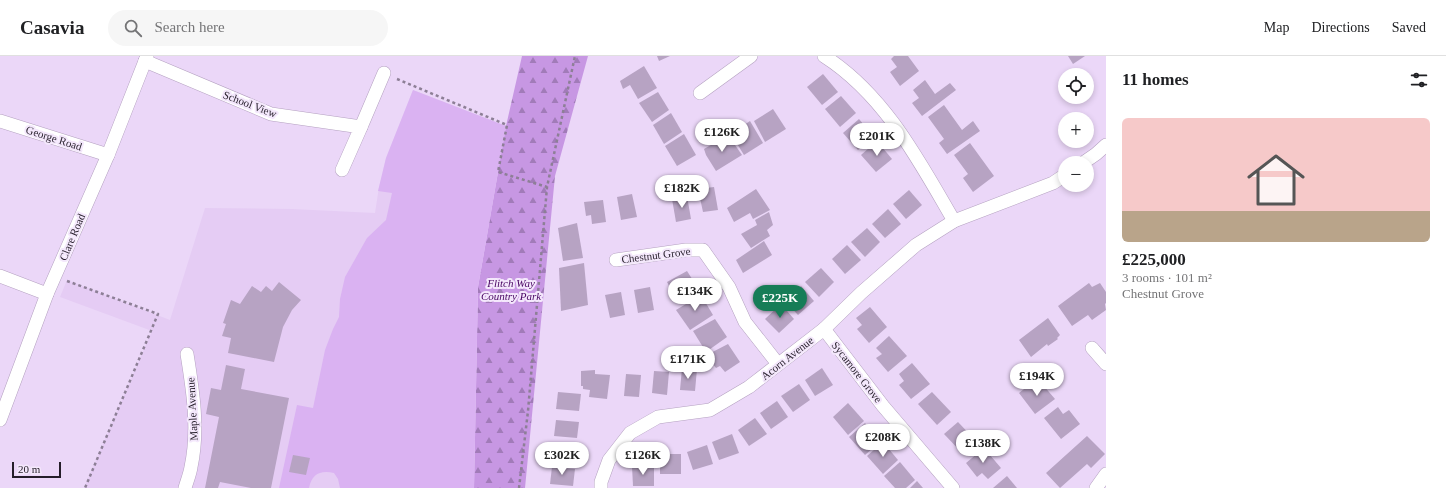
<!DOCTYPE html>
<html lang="en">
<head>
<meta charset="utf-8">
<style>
  body { margin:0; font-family:"Times New Roman",serif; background:#f6f6f6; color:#202124; height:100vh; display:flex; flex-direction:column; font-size:15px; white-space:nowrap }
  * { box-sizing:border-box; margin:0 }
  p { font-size:13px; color:#757577 }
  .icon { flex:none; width:22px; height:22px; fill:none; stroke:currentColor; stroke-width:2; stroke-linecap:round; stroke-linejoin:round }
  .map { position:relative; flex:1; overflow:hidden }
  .details { display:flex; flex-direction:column; background:#fff; width:340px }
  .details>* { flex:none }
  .tools { position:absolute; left:1058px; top:12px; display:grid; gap:8px }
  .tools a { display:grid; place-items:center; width:36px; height:36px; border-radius:50%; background:#fff; box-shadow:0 2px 6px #0003; font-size:20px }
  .scale { position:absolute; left:12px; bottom:10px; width:49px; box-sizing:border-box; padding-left:4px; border:2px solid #251e2a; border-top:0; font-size:11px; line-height:14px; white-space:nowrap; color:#251e2a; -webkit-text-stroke:3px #f4e8fc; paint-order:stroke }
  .price { position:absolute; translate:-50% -34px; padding:0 9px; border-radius:14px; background:#fff; color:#222; font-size:13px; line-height:26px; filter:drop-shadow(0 1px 2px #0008) }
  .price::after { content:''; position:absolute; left:50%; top:24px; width:12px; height:9px; margin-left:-6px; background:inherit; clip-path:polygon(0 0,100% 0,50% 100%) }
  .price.current { background:#167d57; color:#fff }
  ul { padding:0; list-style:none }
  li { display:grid; align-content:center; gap:8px; height:212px; padding:0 16px }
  li span { display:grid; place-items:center; height:124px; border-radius:6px; color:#555 }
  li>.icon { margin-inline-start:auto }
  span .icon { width:72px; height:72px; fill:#fffc; stroke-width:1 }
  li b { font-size:17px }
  h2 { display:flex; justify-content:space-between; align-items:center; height:48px; padding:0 16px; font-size:17px }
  header { display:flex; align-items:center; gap:24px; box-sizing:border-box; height:56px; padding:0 20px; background:#fff; border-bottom:1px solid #e0e0e0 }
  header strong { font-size:19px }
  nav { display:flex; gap:22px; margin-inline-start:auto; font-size:14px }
  .search { width:280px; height:36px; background:#f6f6f6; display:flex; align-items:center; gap:10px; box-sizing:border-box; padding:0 14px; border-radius:22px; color:#757577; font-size:15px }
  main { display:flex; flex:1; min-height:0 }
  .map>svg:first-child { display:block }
  .built { fill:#e5ccf4 }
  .forest { fill:url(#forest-firs) }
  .park { fill:#dab2f2 }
  .building { fill:#b7a3c3 }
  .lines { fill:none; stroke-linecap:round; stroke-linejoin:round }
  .minor-casing { stroke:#b4a1c0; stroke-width:14 }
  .path { stroke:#8d7f96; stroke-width:2.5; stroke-dasharray:3 3; stroke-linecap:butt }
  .minor { stroke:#fff; stroke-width:13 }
  .labels { text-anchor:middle; stroke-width:4; stroke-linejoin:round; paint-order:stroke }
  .street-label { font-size:11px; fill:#251e2a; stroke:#f4e8fc }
  .park-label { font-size:11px; font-style:italic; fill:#470462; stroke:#f4e8fc }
</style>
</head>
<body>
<header>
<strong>Casavia</strong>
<div class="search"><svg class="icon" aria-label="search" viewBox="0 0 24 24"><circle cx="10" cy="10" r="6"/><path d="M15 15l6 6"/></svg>Search here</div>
<nav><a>Map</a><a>Directions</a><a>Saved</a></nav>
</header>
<main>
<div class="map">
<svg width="1106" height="432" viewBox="0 0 1106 432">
  <defs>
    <pattern id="forest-firs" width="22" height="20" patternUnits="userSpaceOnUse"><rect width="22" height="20" fill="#c797e3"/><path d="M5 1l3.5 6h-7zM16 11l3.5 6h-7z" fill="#a17bb8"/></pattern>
  </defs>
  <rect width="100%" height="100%" fill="#ebd7f8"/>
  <!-- built -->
  <path class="built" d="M413,34L506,70L478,231L474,432H84L152,275L60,241L67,224L170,264L205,152L292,153L375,157L379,131L386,102Z"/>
  <!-- forest -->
  <path class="forest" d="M522,0H588L555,120L525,432H474L478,231L506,70Z"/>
  <!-- park -->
  <path class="park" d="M413,34L506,70L478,231L474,432H340L338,423L334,417C320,414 312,418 309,432H279L297,349L313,352L325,294L333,273L339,261L340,243L345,221L367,182L386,164L392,137L378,135L379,131L386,102Z"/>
  <!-- building -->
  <g class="building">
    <path d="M657,0H670L659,5Z"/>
    <path d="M894,0H908L919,15L900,30L890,16L897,11L891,3Z"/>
    <path d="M1068,0H1085L1073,8Z"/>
    <path d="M644,10L657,32L638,43L630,29L623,33L620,25Z"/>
    <path d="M823,18L838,36L822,49L807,31Z"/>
    <path d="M925,24L935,38L950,27L956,34L922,60L912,47L919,42L913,34Z"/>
    <path d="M658,36L669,54L652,66L639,47Z"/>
    <path d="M841,40L856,57L840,71L825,53Z"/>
    <path d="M944,49L962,74L973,65L980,75L947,98L939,87L944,83L928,61Z"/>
    <path d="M773,53L786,73L765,86L754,65Z"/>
    <path d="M671,57L682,76L664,88L653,69Z"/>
    <path d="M859,63L874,81L858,94L843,77Z"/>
    <path d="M750,65L763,87L744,99L731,78Z"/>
    <path d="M684,78L696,99L677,110L665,90Z"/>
    <path d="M728,79L742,99L716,115L706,99L704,93Z"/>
    <path d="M877,85L892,103L876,116L861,99Z"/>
    <path d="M970,87L994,120L973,136L963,122L968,118L954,99Z"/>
    <path d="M714,131L718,154L703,156L698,133Z"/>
    <path d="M756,133L770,154L753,163L750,157L734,166L727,152Z"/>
    <path d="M909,134L922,149L906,163L893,148Z"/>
    <path d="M632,138L637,161L621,164L617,141Z"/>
    <path d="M687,140L691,163L676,166L672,143Z"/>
    <path d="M603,144L606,166L592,168L591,159L586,160L584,146Z"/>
    <path d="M888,153L901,168L885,182L872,168Z"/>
    <path d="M769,156L773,169L767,174L770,180L751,192L741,178L757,169L755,164Z"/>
    <path d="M577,167L583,202L563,205L558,172Z"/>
    <path d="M867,172L880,186L865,201L851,186Z"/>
    <path d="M764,185L772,199L743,217L736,204Z"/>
    <path d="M847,189L861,204L845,218L832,203Z"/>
    <path d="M584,207L588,249L561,255L559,212Z"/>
    <path d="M821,212L834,226L819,241L805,226Z"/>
    <path d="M687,215L696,229L675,241L667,226Z"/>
    <path d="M279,226L301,244L292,254L283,271L274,306L228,297L231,282L222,280L226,268L223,267L231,244L240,248L252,230L261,236L266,230L272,235Z"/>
    <path d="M1089,227L1092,231L1100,227L1106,236V247L1105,248L1106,254L1092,264L1088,259L1072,270L1058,250Z"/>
    <path d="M801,230L814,245L798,259L785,245Z"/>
    <path d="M650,231L654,254L638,257L634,234Z"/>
    <path d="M621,236L625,259L610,262L605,239Z"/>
    <path d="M701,239L713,259L690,274L676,254Z"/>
    <path d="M781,248L794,263L779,277L765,263Z"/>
    <path d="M870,251L887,271L869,287L857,273L862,269L856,262Z"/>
    <path d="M1048,262L1060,279L1057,282L1058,283L1048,290L1047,288L1031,301L1019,284Z"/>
    <path d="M715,263L727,281L706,296L693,275Z"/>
    <path d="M889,280L907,300L888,316L876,302L882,298L876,292Z"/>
    <path d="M728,288L740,306L725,316L720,310L716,312L712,307L704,311L699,303Z"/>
    <path d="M912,307L930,328L911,343L899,329L904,325L899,318Z"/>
    <path d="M226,309L245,313L241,333L289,342L271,432H251L220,426L218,432H205L219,361L206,358L211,332L221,334Z"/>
    <path d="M682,312L697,313L695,335L680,334Z"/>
    <path d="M822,312L833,329L815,340L805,324Z"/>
    <path d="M595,314V318L610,319L607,343L589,341L590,334L583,333V330H581V315Z"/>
    <path d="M654,315L669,316L667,339L652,337Z"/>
    <path d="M626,318L641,319L639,341L624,340Z"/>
    <path d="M1033,326L1038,332L1043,329L1055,343L1035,358L1019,337Z"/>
    <path d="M799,328L810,344L793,356L781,340Z"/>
    <path d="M558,336L581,338L579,355L556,353Z"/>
    <path d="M932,336L951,356L937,369L918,348Z"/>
    <path d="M777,345L788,361L771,373L760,357Z"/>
    <path d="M848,347L864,365L848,379L833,361Z"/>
    <path d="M1058,351L1063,358L1069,354L1080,368L1061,383L1044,362Z"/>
    <path d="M755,362L767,378L749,390L738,374Z"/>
    <path d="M556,364L579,366L577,382L554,380Z"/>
    <path d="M958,366L977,386L963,398L944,378Z"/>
    <path d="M865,367L881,385L865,399L849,381Z"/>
    <path d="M732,378L739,397L719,404L712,386Z"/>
    <path d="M1087,380L1105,398L1091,412L1087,408L1060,432L1046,417Z"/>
    <path d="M883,386L898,404L883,418L867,400Z"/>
    <path d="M707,389L713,408L693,414L687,396Z"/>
    <path d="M554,392L577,394L575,410L552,408Z"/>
    <path d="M984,392L1001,412L988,423L982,417L977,421L966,407Z"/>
    <rect x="660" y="398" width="21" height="20"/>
    <path d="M293,399L310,402L306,419L289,416Z"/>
    <path d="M900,406L915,424L906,432H895L884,420Z"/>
    <path d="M632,410H654V430H633Z"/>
    <path d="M552,411L575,413L573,430L550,428Z"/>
    <path d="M1007,420L1017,432H993Z"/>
    <path d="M917,425L923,432H910Z"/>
  </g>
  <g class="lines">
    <defs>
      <g id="minor">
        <path d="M824,0C885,39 919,105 954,165"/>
        <path d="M145,5L271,58L361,71L342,114"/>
        <path d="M700,37L751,0"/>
        <path d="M0,65L108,99"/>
        <path d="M361,71L384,17"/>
        <path d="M1083,107L1096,98L1106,89"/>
        <path d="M616,204L686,194H703L729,231L745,266L778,308"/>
        <path d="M0,220L47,238"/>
        <path d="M824,273L883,350L953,432"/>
        <path d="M1092,292L1106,308"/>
        <path d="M0,364L47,238L108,99L147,0"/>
        <path d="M185,432C187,425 190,418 191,411C199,374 193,335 187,298"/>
        <path d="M601,432V426L609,404L630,377L658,361L710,354L749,331L824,273L861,237L916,189L954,165L1053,127L1065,119"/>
        <path d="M1096,432L1106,418"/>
      </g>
    </defs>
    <!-- minor casing -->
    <use href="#minor" class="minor-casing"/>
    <!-- path -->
    <g class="path">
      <path d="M397,23L507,69L498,116L547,131"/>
      <path d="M67,225L158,258L85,432"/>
      <path d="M519,432L528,355L547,131L575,0"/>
    </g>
    <!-- minor -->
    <use href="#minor" class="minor"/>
  </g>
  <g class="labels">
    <!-- street labels -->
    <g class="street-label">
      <text transform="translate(250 48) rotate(21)" y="4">School View</text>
      <text transform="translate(54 82) rotate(18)" y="4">George Road</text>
      <text transform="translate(72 181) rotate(-67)" y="4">Clare Road</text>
      <text transform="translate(656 199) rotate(-7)" y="4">Chestnut Grove</text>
      <text transform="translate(787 302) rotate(-38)" y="4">Acorn Avenue</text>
      <text transform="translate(857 316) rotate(52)" y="4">Sycamore Grove</text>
      <text transform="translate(192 353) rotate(-93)" y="4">Maple Avenue</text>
    </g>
    <!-- park labels -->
    <g class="park-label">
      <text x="511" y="231">Flitch Way<tspan x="511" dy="13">Country Park</tspan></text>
    </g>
  </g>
</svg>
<div class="tools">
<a><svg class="icon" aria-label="locate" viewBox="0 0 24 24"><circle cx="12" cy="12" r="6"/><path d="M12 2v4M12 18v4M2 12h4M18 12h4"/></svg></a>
<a>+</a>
<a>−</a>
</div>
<div class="scale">20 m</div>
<b class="price" style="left:722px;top:97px">£126K</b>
<b class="price" style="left:877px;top:101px">£201K</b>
<b class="price" style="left:682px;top:153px">£182K</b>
<b class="price" style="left:695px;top:256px">£134K</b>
<b class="price current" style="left:780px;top:263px">£225K</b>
<b class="price" style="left:688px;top:324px">£171K</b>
<b class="price" style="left:1037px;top:341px">£194K</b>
<b class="price" style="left:883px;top:402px">£208K</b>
<b class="price" style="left:983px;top:408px">£138K</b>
<b class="price" style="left:562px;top:420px">£302K</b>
<b class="price" style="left:643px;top:420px">£126K</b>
</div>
<section class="details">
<h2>11 homes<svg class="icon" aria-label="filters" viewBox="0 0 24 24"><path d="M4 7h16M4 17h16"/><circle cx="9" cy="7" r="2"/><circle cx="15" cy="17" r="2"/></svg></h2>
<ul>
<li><span style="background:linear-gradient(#f6c9c9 75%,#b9a48a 0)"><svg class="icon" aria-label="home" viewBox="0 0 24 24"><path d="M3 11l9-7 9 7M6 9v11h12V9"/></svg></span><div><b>£225,000</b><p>3 rooms · 101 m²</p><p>Chestnut Grove</p></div></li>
</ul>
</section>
</main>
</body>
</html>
